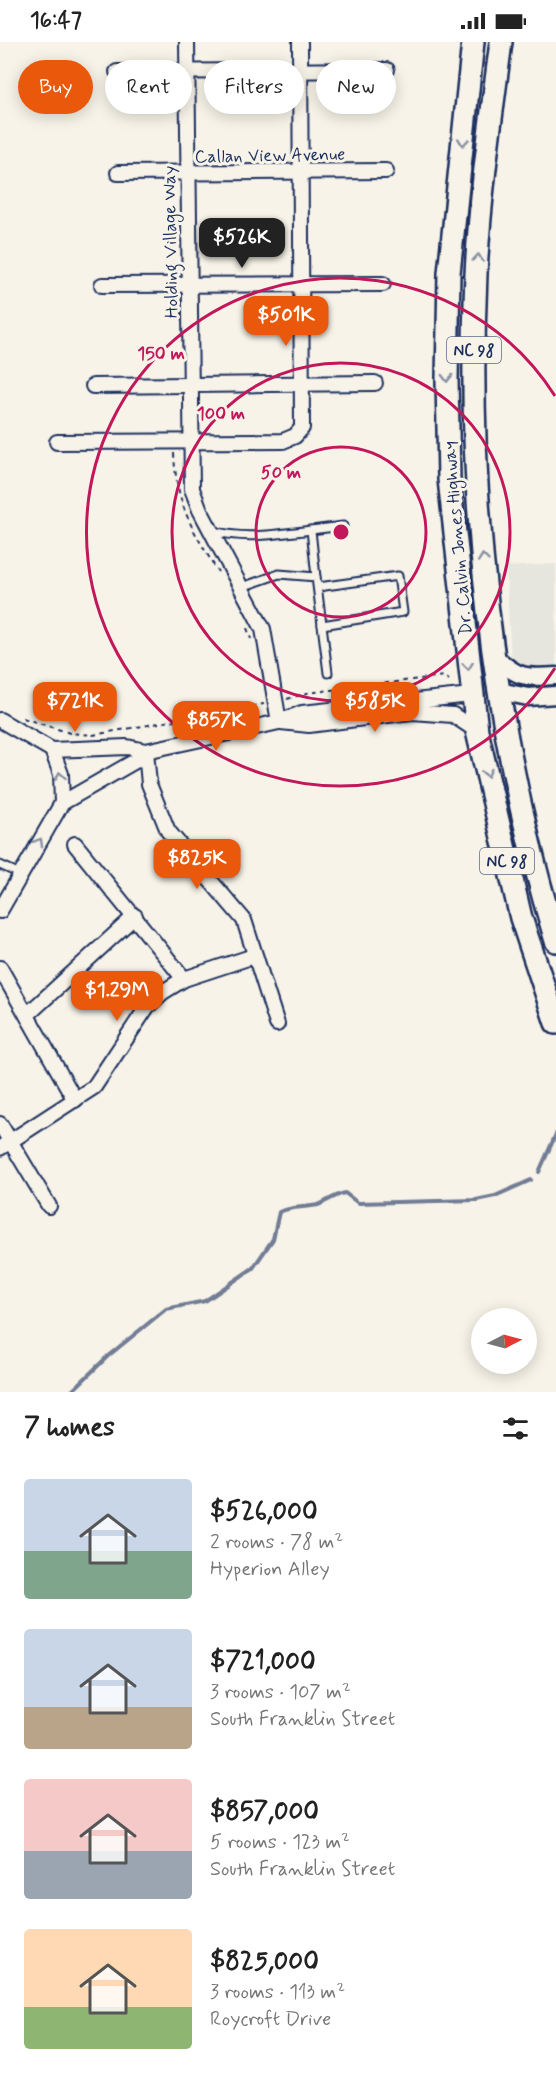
<!DOCTYPE html>
<html lang="en">
<head>
<meta charset="utf-8">
<style>
  body { margin:0; font-family:Mynerve,sans-serif; background:#f2f2f2; color:#222; height:100vh; display:flex; flex-direction:column; font-size:22px; white-space:nowrap }
  * { box-sizing:border-box; margin:0 }
  p { font-size:20px; color:#767676 }
  .icon { flex:none; width:33px; height:33px; fill:none; stroke:currentColor; stroke-width:2; stroke-linecap:round; stroke-linejoin:round }
  .map { position:relative; height:1350px; overflow:hidden }
  .drawer { display:flex; flex-direction:column; background:#fff; flex:1 }
  .drawer>* { flex:none }
  .banner { position:absolute; left:18px; top:18px; width:520px; height:54px; display:flex; gap:12px }
  .needle { width:39px; rotate:84deg }
  .tools { position:absolute; left:471px; top:1266px; display:grid; gap:12px }
  .tools a { display:grid; place-items:center; width:66px; height:66px; border-radius:50%; background:#fff; box-shadow:0 3px 15px #0003; font-size:30px }
  .price { position:absolute; translate:-50% -51px; padding:0 14px; border-radius:12px; background:#ea580c; color:#fff; font-size:20px; line-height:39px; filter:drop-shadow(0 2px 3px #0008) }
  .price::after { content:''; position:absolute; left:50%; top:36px; width:18px; height:14px; margin-left:-9px; background:inherit; clip-path:polygon(0 0,100% 0,50% 100%) }
  .price.active { background:#222; color:#fff }
  ul { padding:0; list-style:none }
  li { display:flex; align-items:center; gap:18px; height:150px; padding:0 24px }
  li span { display:grid; place-items:center; flex:none; width:168px; height:120px; border-radius:6px; color:#555 }
  li>.icon { margin-inline-start:auto }
  span .icon { width:72px; height:72px; fill:#fffc; stroke-width:1 }
  li b { font-size:26px }
  h2 { display:flex; justify-content:space-between; align-items:center; height:72px; padding:0 24px; font-size:26px }
  .pill { padding:0 21px; border-radius:27px; background:#fff; box-shadow:0 3px 15px #0003; font-size:21px; line-height:54px }
  .pill.active { background:#ea580c; color:#fff }
  .status { display:flex; justify-content:space-between; align-items:center; height:42px; padding:0 30px; background:#fff; direction:ltr }
  .status svg { height:16px; fill:currentColor }
  .map>svg:first-child { display:block }
  .built { fill:#e6e5de }
  .lines { fill:none; stroke-linecap:round; stroke-linejoin:round }
  .stream { stroke:#727c95; stroke-width:4 }
  .service-casing { stroke:#1b2f5e; stroke-width:11 }
  .minor-casing { stroke:#1b2f5e; stroke-width:18 }
  .tertiary-casing { stroke:#1b2f5e; stroke-width:21 }
  .trunk-casing { stroke:#1b2f5e; stroke-width:26 }
  .path { stroke:#1b2f5e; stroke-width:2; stroke-dasharray:4.5 4.5; stroke-linecap:butt }
  .service { stroke:#f7f3e8; stroke-width:7 }
  .minor { stroke:#f7f3e8; stroke-width:14 }
  .tertiary { stroke:#f7f3e8; stroke-width:16 }
  .trunk { stroke:#f7f3e8; stroke-width:21 }
  .oneway { stroke:#8991a3 }
  .ring { fill:none; stroke:#c2185b; stroke-width:3 }
  .labels { text-anchor:middle; stroke-width:6; stroke-linejoin:round; paint-order:stroke }
  .shield { fill:#f7f3e8; stroke:#5d6a87; stroke-width:1.5 }
  .shield-label { font-size:16px; font-weight:bold; fill:#1b2f5e }
  .street-label { font-size:18px; fill:#1b2f5e; stroke:#f7f3e8 }
  .centre { fill:#c2185b; stroke:#f7f3e8; stroke-width:3 }
  .ring-label { font-size:18px; text-anchor:middle; font-weight:bold; fill:#c2185b; stroke:#f7f3e8; stroke-width:6; stroke-linejoin:round; paint-order:stroke }
</style>
</head>
<body>
<div class="status"><b>16:47</b><svg viewBox="0 0 49 12"><path d="M0 12V9h3v3zM5 12V6h3v6zM10 12V3h3v9zM15 12V0h3v12zM26 1h20v11H26zM47 4h2v5h-2z"/></svg></div>
<div class="map">
<svg width="556" height="1350" viewBox="0 0 556 1350">
  <rect width="100%" height="100%" fill="#f7f3e8"/>
  <filter id="ink" filterUnits="userSpaceOnUse"><feTurbulence type="fractalNoise" baseFrequency=".0167" numOctaves="2"/><feDisplacementMap in="SourceGraphic" scale="12" xChannelSelector="R" yChannelSelector="G"/><feConvolveMatrix kernelMatrix="1 2 1 2 8 2 1 2 1" color-interpolation-filters="sRGB"/></filter>
  <g filter="url(#ink)">
    <!-- built -->
    <path class="built" d="M556,522V626L512,636L506,525Z"/>
    <g class="lines">
      <!-- stream -->
      <g class="stream">
        <path d="M539,1130L556,1092"/>
        <path d="M71,1350L108,1314L166,1267L205,1259L253,1226L273,1197L279,1170C292,1164 304,1166 318,1163C327,1160 334,1153 345,1151L358,1161L476,1158L495,1154L531,1138"/>
      </g>
      <defs>
        <g id="service">
          <path d="M213,489C246,498 277,492 311,488"/>
          <path d="M316,535L311,488L343,484"/>
          <path d="M242,545L279,532L316,535L328,631"/>
          <path d="M318,545L398,534L403,570L322,583"/>
          <path d="M0,823L20,832"/>
        </g>
        <g id="minor">
          <path d="M187,0L192,447L200,468L263,587L279,680"/>
          <path d="M117,30L387,28"/>
          <path d="M118,131L386,129"/>
          <path d="M102,243L383,242"/>
          <path d="M93,344L375,341"/>
          <path d="M57,400L283,399L295,394L302,386L300,0"/>
          <path d="M0,678L52,708L127,705L146,709L279,680L302,671L471,653"/>
          <path d="M281,680L309,683L412,670L453,673L477,689"/>
          <path d="M52,708L61,732L62,761"/>
          <path d="M146,709L149,742L168,789L244,878L277,982"/>
          <path d="M75,802L184,937"/>
          <path d="M0,869L62,761L137,718L146,709"/>
          <path d="M0,926L75,1058"/>
          <path d="M27,973L135,874"/>
          <path d="M0,1082L49,1164"/>
          <path d="M0,1106L94,1045L147,965L163,950L184,937L254,914"/>
        </g>
        <g id="tertiary">
          <path d="M495,615C518,636 525,636 556,634"/>
          <path d="M499,649L528,655L556,653"/>
        </g>
        <g id="trunk">
          <path d="M473,0L449,231L447,337L449,437L477,689L521,876L556,981"/>
          <path d="M501,0C491,77 480,154 476,232C466,456 491,684 556,899"/>
        </g>
      </defs>
      <!-- service casing -->
      <use href="#service" class="service-casing"/>
      <!-- minor casing -->
      <use href="#minor" class="minor-casing"/>
      <!-- tertiary casing -->
      <use href="#tertiary" class="tertiary-casing"/>
      <!-- trunk casing -->
      <use href="#trunk" class="trunk-casing"/>
      <!-- path -->
      <g class="path">
        <path d="M174,411C176,463 192,487 218,530"/>
        <path d="M247,586L251,597"/>
        <path d="M287,657L307,651L444,634L449,638"/>
        <path d="M23,676L70,691L93,693L264,662"/>
      </g>
      <!-- service -->
      <use href="#service" class="service"/>
      <!-- minor -->
      <use href="#minor" class="minor"/>
      <!-- tertiary -->
      <use href="#tertiary" class="tertiary"/>
      <!-- trunk -->
      <use href="#trunk" class="trunk"/>
    </g>
    <!-- one-way arrows -->
    <defs><path id="oneway-chevron" d="M-2-3.5L2.5 0L-2 3.5" fill="none" stroke-width="1.6" stroke-linecap="round" stroke-linejoin="round" transform="scale(1.5)"/></defs>
    <g class="oneway">
      <use href="#oneway-chevron" transform="translate(463 100) rotate(96)"/>
      <use href="#oneway-chevron" transform="translate(478 216) rotate(-85)"/>
      <use href="#oneway-chevron" transform="translate(447 336) rotate(90)"/>
      <use href="#oneway-chevron" transform="translate(483 516) rotate(-96)"/>
      <use href="#oneway-chevron" transform="translate(468 624) rotate(84)"/>
      <use href="#oneway-chevron" transform="translate(487 731) rotate(77)"/>
      <use href="#oneway-chevron" transform="translate(60 734) rotate(-100)"/>
      <use href="#oneway-chevron" transform="translate(39 800) rotate(-60)"/>
    </g>
  </g>
  <!-- distance rings -->
  <g class="ring">
    <circle cx="341" cy="490" r="85"/>
    <circle cx="341" cy="490" r="169"/>
    <path d="M555 626A254 254 0 1 1 555 354"/>
  </g>
  <g class="labels">
    <!-- shield labels -->
    <g class="shield">
      <rect x="447" y="295" width="54" height="26" rx="4.5"/>
      <rect x="480" y="806" width="54" height="26" rx="4.5"/>
    </g>
    <g class="shield-label">
      <text x="474" y="314">NC 98</text>
      <text x="507" y="825">NC 98</text>
    </g>
    <!-- street labels -->
    <g class="street-label">
      <text transform="translate(270 113) rotate(-1)" y="6">Callan View Avenue</text>
      <text transform="translate(170 200) rotate(-91)" y="6">Holding Village Way</text>
      <text transform="translate(457 496) rotate(-95)" y="6">Dr. Calvin Jones Highway</text>
    </g>
  </g>
  <circle cx="341" cy="490" r="9" class="centre"/>
  <g class="ring-label">
    <text x="161" y="317">150 m</text>
    <text x="221" y="377">100 m</text>
    <text x="281" y="436">50 m</text>
  </g>
</svg>
<div class="tools">
<a><svg class="needle" viewBox="-14 -14 28 28"><path d="M0-13l5 13h-10z" fill="#e53935"/><path d="M0 13l5-13h-10z" fill="#767676"/></svg></a>
</div>
<b class="price active" style="left:242px;top:227px">$526K</b>
<b class="price" style="left:286px;top:305px">$501K</b>
<b class="price" style="left:75px;top:691px">$721K</b>
<b class="price" style="left:375px;top:691px">$585K</b>
<b class="price" style="left:216px;top:710px">$857K</b>
<b class="price" style="left:197px;top:848px">$825K</b>
<b class="price" style="left:117px;top:980px">$1.29M</b>
<div class="banner">
<a class="pill active">Buy</a>
<a class="pill">Rent</a>
<a class="pill">Filters</a>
<a class="pill">New</a>
</div>
</div>
<section class="drawer">
<h2>7 homes<svg class="icon" aria-label="filters" viewBox="0 0 24 24"><path d="M4 7h16M4 17h16"/><circle cx="9" cy="7" r="2"/><circle cx="15" cy="17" r="2"/></svg></h2>
<ul>
<li><span style="background:linear-gradient(#c9d6e8 60%,#7fa58c 0)"><svg class="icon" aria-label="home" viewBox="0 0 24 24"><path d="M3 11l9-7 9 7M6 9v11h12V9"/></svg></span><div><b>$526,000</b><p>2 rooms · 78 m²</p><p>Hyperion Alley</p></div></li>
<li><span style="background:linear-gradient(#c9d6e8 65%,#b9a48a 0)"><svg class="icon" aria-label="home" viewBox="0 0 24 24"><path d="M3 11l9-7 9 7M6 9v11h12V9"/></svg></span><div><b>$721,000</b><p>3 rooms · 107 m²</p><p>South Franklin Street</p></div></li>
<li><span style="background:linear-gradient(#f6c9c9 60%,#9aa5b1 0)"><svg class="icon" aria-label="home" viewBox="0 0 24 24"><path d="M3 11l9-7 9 7M6 9v11h12V9"/></svg></span><div><b>$857,000</b><p>5 rooms · 123 m²</p><p>South Franklin Street</p></div></li>
<li><span style="background:linear-gradient(#ffd9b3 65%,#8fb573 0)"><svg class="icon" aria-label="home" viewBox="0 0 24 24"><path d="M3 11l9-7 9 7M6 9v11h12V9"/></svg></span><div><b>$825,000</b><p>3 rooms · 113 m²</p><p>Roycroft Drive</p></div></li>
</ul>
</section>
</body>
</html>
